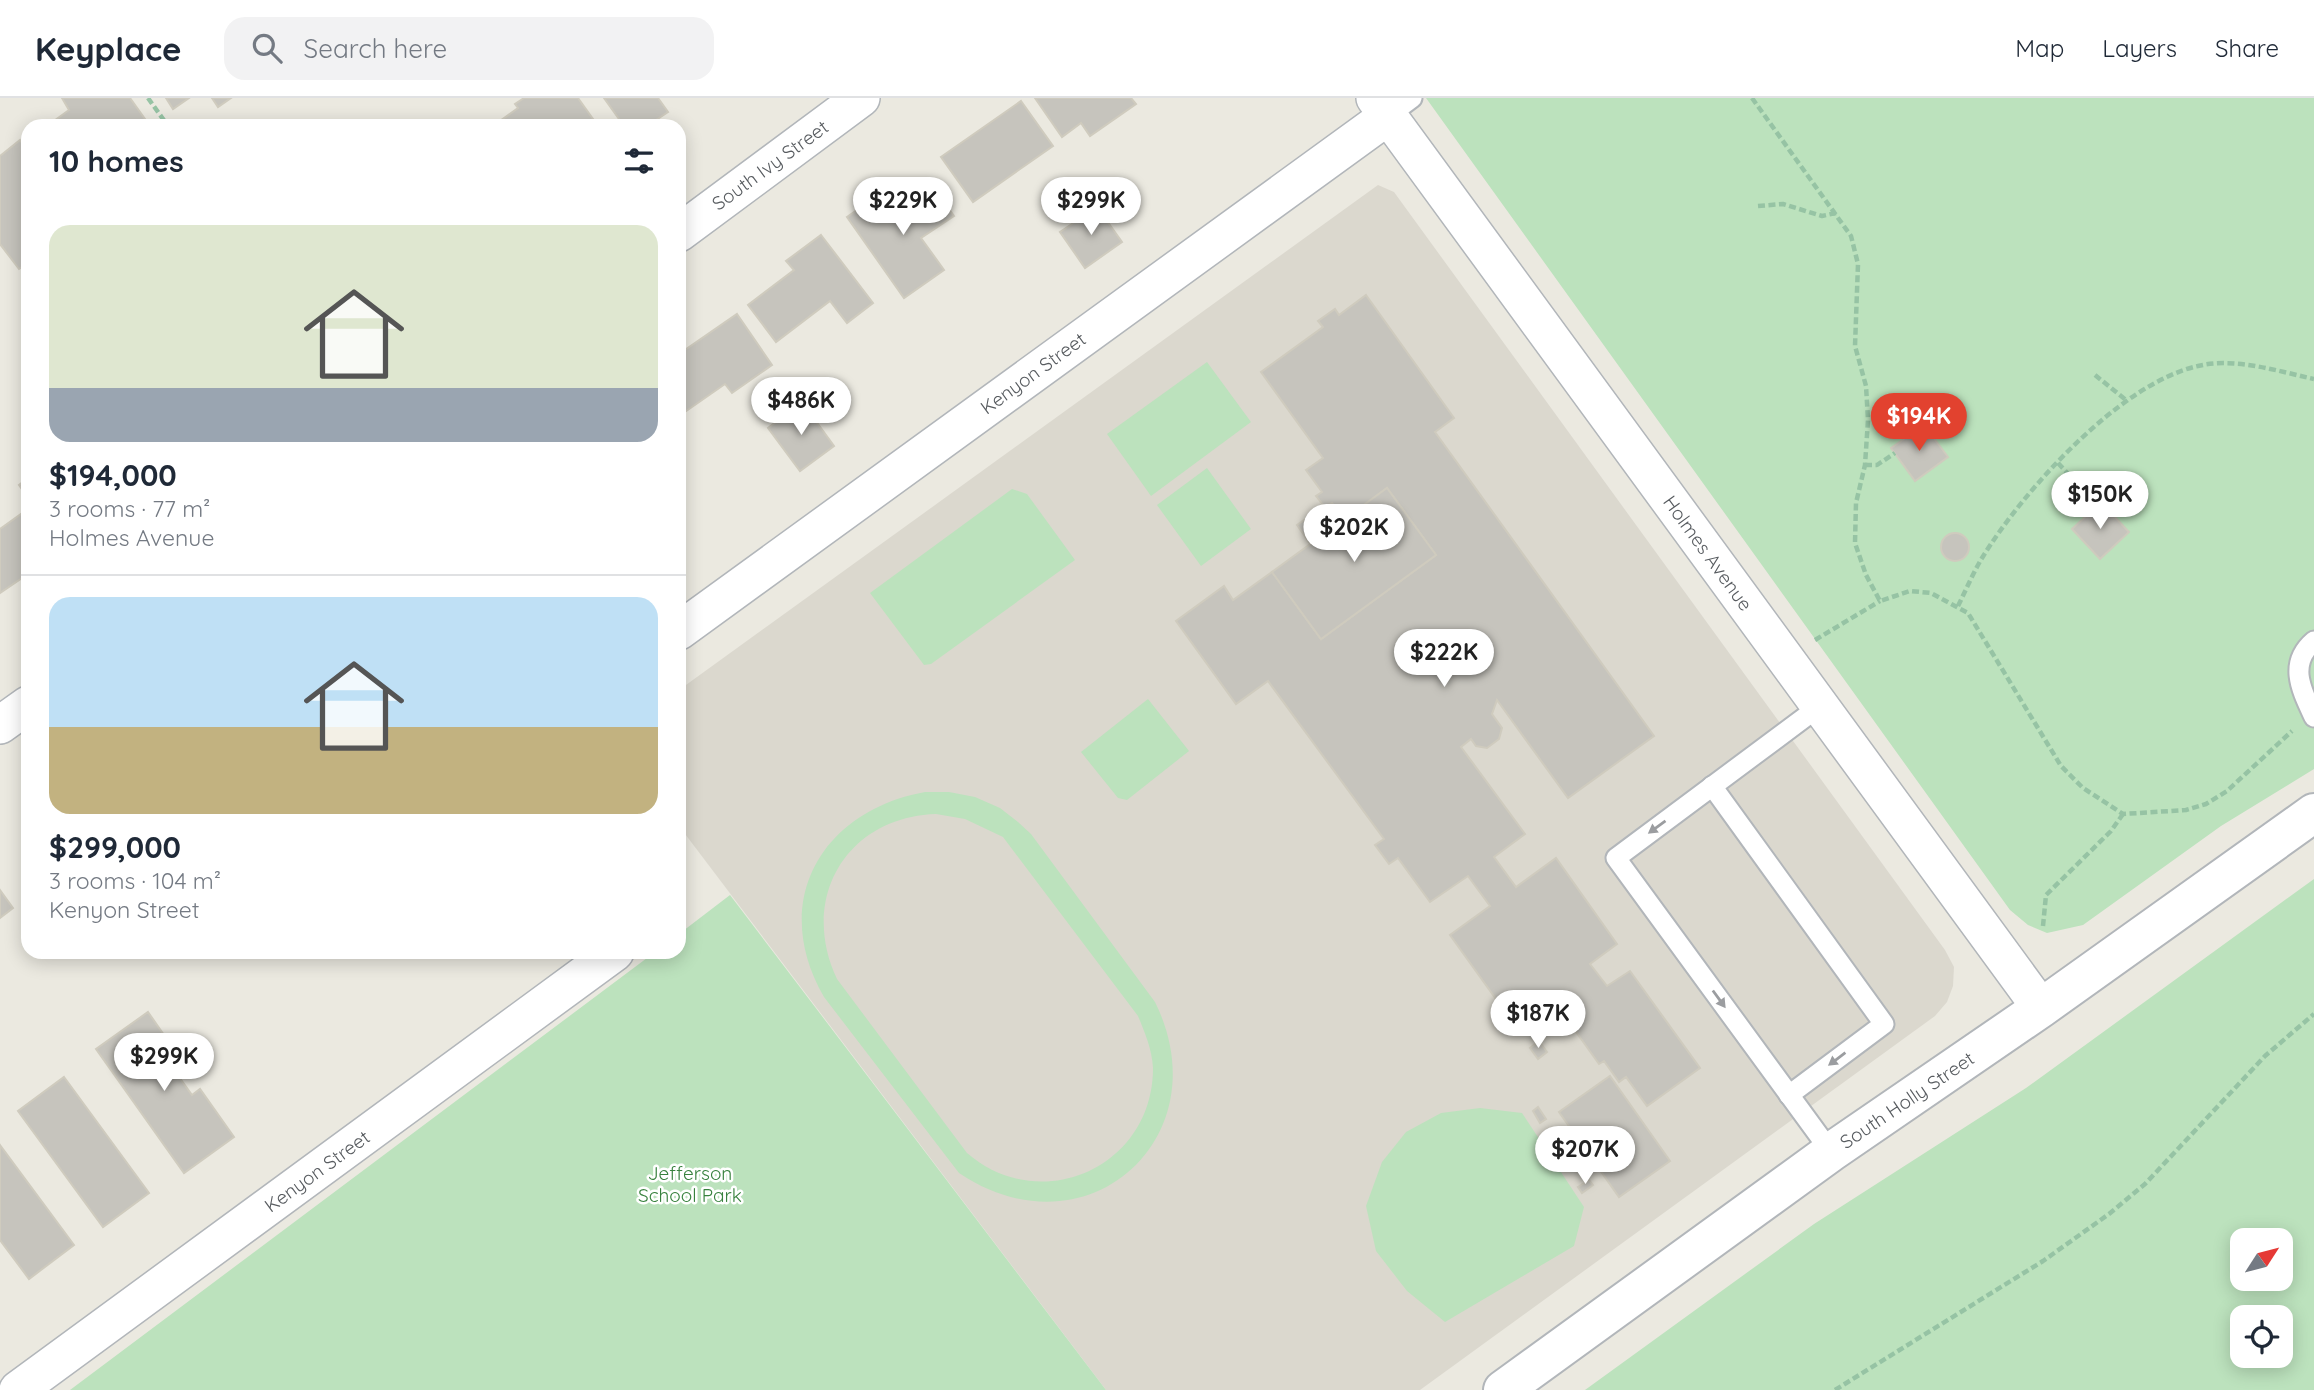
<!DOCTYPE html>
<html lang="en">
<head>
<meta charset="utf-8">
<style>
  body { margin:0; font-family:Quicksand,sans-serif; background:#f2f2f3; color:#1f2937; height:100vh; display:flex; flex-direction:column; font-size:26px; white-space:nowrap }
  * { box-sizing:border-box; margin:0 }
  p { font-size:23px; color:#747a83 }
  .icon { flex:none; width:38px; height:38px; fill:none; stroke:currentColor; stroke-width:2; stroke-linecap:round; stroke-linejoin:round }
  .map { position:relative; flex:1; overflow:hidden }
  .panel { position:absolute; left:21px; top:21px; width:665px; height:840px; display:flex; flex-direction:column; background:#fff; border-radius:21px; box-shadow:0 4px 18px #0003 }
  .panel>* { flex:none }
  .needle { width:46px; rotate:54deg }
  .buttons { position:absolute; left:2230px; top:1130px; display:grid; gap:14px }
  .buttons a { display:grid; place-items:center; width:63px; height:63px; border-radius:14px; background:#fff; box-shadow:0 4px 18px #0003; font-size:35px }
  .price { position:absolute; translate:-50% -60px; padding:0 16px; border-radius:24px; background:#fff; color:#222; font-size:23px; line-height:46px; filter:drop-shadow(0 2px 4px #0008) }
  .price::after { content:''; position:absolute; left:50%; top:42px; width:21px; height:16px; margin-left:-10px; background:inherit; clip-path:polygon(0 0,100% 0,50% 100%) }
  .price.current { background:#e2422f; color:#fff }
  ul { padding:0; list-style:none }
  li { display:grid; align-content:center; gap:14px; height:371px; padding:0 28px }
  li+li { border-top:2px solid #e0e1e3 }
  li span { display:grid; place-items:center; height:217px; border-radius:21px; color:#555 }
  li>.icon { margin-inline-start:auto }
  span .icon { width:126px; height:126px; fill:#fffc; stroke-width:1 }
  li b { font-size:30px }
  h2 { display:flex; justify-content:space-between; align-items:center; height:84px; padding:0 28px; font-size:30px }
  header { display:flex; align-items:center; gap:42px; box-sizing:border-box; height:98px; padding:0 35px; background:#fff; border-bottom:2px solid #e0e1e3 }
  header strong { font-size:33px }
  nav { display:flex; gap:38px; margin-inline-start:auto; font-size:24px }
  .search { width:490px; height:63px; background:#f2f2f3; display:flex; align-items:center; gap:18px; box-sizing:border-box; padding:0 24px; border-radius:21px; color:#747a83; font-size:26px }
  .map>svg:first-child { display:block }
  .education { fill:#dbd8ce }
  .green { fill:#bce2bd; fill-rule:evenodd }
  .building { fill:#c6c4bd; stroke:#cfcbbe; stroke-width:2 }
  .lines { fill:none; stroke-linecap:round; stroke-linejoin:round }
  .service-casing { stroke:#b2b6ba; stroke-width:23 }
  .minor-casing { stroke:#b2b6ba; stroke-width:40 }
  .tertiary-casing { stroke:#b2b6ba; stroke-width:42 }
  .path { stroke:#96c3a4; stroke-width:4.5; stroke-dasharray:7 3.5; stroke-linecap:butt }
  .service { stroke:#fff; stroke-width:19 }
  .minor { stroke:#fff; stroke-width:37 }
  .tertiary { stroke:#fff; stroke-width:38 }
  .oneway { fill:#9b9da0 }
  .labels { text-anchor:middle; stroke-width:5; stroke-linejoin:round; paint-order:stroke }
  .street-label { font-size:19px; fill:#585c60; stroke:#fff }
  .park-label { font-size:19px; fill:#37813d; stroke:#fff }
</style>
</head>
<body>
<header>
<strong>Keyplace</strong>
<div class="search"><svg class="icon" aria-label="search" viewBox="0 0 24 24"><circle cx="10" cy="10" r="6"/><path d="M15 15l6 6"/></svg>Search here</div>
<nav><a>Map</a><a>Layers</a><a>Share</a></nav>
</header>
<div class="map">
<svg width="2314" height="1292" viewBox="0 0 2314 1292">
  <rect width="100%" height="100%" fill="#ebe9e0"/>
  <!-- education -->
  <path class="education" d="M1378,87L1394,94L1945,852L1954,869L1953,888L1947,904L1935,918L1420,1292H1106L679,728V592Z"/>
  <!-- green -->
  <g class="green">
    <path d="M1426,0H2314V671L2221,728L2083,827L2047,835L2028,827L2010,812Z"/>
    <path d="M1207,264L1251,324L1151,398L1107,336Z"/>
    <path d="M1207,370L1251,431L1201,468L1157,407Z"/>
    <path d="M1012,391L1027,396L1075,462L931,566L924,567L870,495Z"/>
    <path d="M1148,601L1189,653L1127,702L1118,700L1081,654Z"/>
    <path d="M925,694H949L975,699L1000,710L1018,724L1031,736L1155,904C1222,1039 1087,1161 959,1075L824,899C769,804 821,713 925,694ZM936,716L965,721L1003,739L1138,918C1145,935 1152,951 1153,970C1153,1069 1041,1119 967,1055L837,881C799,801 846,719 936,716Z"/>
    <path d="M2314,781V1292H1585L1814,1126L2026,990ZM2242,1143H2280V1181H2242ZM2242,1220H2280V1258H2242Z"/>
    <path d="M730,797L1106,1292H70L655,854H679V836Z"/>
    <path d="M1480,1010L1522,1015L1584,1109L1574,1148L1445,1224L1407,1193L1376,1153L1366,1108L1382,1064L1406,1034L1441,1015Z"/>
  </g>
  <!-- building -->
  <g class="building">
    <path d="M130,0L150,28H47L69,12L62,0Z"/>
    <path d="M166,0H189L173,11Z"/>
    <path d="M212,0H231L218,9Z"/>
    <path d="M524,0H578L598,28H493L518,10L515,6Z"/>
    <path d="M604,0H658L668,14L647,28H624Z"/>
    <path d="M1035,0H1131L1136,6L1090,38L1081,25L1062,39Z"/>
    <path d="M1021,3L1053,48L973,104L941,59Z"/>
    <path d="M20,42L28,53V165L19,171L0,146V58Z"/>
    <path d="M931,86L954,118L921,140L944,172L904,200L847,119L880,96L892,113Z"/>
    <path d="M1097,109L1122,144L1085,170L1060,134Z"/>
    <path d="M821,137L873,205L847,225L830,203L776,244L748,207L794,172L786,163Z"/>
    <path d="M1366,197L1454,320L1435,334L1654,638L1568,700L1497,602L1492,616L1502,630L1499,641L1487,650L1476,648L1471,641L1461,649L1525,736L1494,759L1516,789L1556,760L1617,846L1590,866L1607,888L1630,873L1700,970L1647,1008L1626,979L1619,984L1604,963L1599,966L1549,896L1511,922L1450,837L1490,808L1468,778L1430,804L1398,760L1389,766L1375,747L1384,741L1268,583L1236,606L1176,523L1224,488L1233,502L1272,474L1321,541L1436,457L1387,390L1345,422L1332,405L1325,410L1336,424L1309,444L1297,427L1324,408L1316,398L1322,394L1306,372L1323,360L1261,274L1323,229L1318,223L1335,211L1339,217Z"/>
    <path d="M737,216L772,267L732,295L725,286L682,316L679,312V256Z"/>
    <path d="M802,304L834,348L800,373L768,330Z"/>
    <path d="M1924,327L1948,359L1915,383L1891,350Z"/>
    <path d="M28,380V400L19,387Z"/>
    <path d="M1387,390L1436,457L1321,541L1272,474Z"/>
    <path d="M2101,404L2129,434L2100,461L2072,431Z"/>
    <path d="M21,416L28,427V476L0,495V431Z"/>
    <circle cx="1955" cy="449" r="14"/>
    <path d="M0,792L13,810L0,820Z"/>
    <path d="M148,914L182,963L172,969L192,997L200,991L234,1039L184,1075L96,951Z"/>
    <path d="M1539,943L1547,954L1538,961L1530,950Z"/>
    <path d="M1610,978L1670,1063L1619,1099L1559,1014Z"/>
    <path d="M64,979L149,1095L103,1129L18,1013Z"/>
    <path d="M1538,1009L1546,1021L1540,1025L1533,1013Z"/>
    <path d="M0,1047L74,1147L29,1181L0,1142Z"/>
    <path d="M1589,1082L1593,1087L1582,1095L1578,1089Z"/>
  </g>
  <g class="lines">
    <defs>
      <g id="service">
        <path d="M1388,18L1412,0"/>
        <path d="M2314,543C2287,566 2302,593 2314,619"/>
        <path d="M1820,608L1616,760L1831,1054"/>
        <path d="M1712,688L1884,926L1789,997"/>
      </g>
      <g id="minor">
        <path d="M1375,0L2041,910"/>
        <path d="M679,135L861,0"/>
        <path d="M679,533L1388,18"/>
        <path d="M0,627L28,607"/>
        <path d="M18,1292L615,854"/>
      </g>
      <path id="tertiary" d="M1503,1292L1831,1054L2041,910L2314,715"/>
    </defs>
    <!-- service casing -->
    <use href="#service" class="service-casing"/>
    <!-- minor casing -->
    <use href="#minor" class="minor-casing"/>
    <!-- tertiary casing -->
    <use href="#tertiary" class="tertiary-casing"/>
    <!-- path -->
    <g class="path">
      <path d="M148,0L168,28"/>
      <path d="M1752,0L1851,138L1858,166L1855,248L1866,288L1868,322L1865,367L1856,405L1855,445L1866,477L1880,503L1910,493L1931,495L1968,515L2061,668L2083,690L2123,716L2186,712L2206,706L2227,693L2292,633"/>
      <path d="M1758,108L1783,106L1822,118L1836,115"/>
      <path d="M2095,277L2126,302"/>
      <path d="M2058,365L2097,407"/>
      <path d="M1865,367H1877L1895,355"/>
      <path d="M1958,508C1966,492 1973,475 1982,460C2023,393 2120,285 2198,268C2235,259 2277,273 2314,281"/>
      <path d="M1815,542L1880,503"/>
      <path d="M2043,828L2046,797L2111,733L2123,716"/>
      <path d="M1835,1292L2043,1163L2109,1116L2145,1086L2265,958L2314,916"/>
    </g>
    <!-- service -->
    <use href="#service" class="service"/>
    <!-- minor -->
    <use href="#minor" class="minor"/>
    <!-- tertiary -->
    <use href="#tertiary" class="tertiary"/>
  </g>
  <!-- one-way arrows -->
  <defs><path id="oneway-solid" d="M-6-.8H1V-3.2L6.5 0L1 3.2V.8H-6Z" transform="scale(1.75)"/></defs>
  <g class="oneway">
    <use href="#oneway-solid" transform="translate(1657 729) rotate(144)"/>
    <use href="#oneway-solid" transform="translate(1719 901) rotate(54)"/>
    <use href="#oneway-solid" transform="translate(1837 961) rotate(143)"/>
  </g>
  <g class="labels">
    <!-- street labels -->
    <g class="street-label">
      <text transform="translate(770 67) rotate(-36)" y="7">South Ivy Street</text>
      <text transform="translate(1033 275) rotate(-36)" y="7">Kenyon Street</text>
      <text transform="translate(1708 455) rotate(54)" y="7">Holmes Avenue</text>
      <text transform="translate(1907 1002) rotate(-34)" y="7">South Holly Street</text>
      <text transform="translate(317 1073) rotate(-36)" y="7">Kenyon Street</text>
    </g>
    <!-- park labels -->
    <g class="park-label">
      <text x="690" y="1082">Jefferson<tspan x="690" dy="22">School Park</tspan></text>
    </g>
  </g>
</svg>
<div class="buttons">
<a><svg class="needle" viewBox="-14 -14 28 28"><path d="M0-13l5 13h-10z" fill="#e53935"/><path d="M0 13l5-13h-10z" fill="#747a83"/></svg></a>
<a><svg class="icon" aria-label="locate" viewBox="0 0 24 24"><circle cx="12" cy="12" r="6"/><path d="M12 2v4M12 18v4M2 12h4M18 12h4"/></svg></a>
</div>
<b class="price" style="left:903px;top:139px">$229K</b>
<b class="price" style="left:1091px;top:139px">$299K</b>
<b class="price" style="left:801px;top:339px">$486K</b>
<b class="price current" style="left:1919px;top:355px">$194K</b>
<b class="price" style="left:2100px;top:433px">$150K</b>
<b class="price" style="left:1354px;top:466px">$202K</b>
<b class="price" style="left:1444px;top:591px">$222K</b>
<b class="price" style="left:1538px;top:952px">$187K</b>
<b class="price" style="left:164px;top:995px">$299K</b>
<b class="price" style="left:1585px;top:1088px">$207K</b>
<section class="panel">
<h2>10 homes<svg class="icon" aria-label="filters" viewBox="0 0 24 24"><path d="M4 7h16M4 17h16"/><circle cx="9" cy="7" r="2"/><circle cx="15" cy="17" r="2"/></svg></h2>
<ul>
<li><span style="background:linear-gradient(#dfe7d0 75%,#9aa5b1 0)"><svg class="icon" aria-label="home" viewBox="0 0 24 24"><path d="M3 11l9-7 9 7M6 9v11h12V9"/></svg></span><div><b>$194,000</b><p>3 rooms · 77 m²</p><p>Holmes Avenue</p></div></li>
<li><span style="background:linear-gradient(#bfe0f5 60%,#c2b280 0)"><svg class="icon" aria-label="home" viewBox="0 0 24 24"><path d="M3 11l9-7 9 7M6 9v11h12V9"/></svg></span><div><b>$299,000</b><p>3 rooms · 104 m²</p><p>Kenyon Street</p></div></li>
</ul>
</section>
</div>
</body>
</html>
